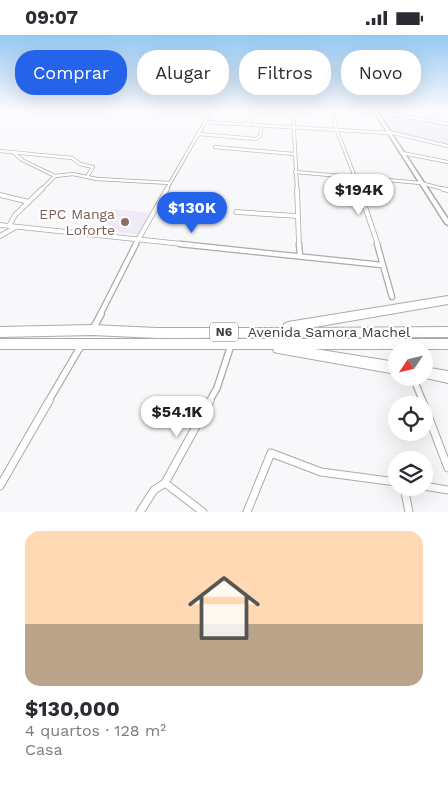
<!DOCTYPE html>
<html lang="pt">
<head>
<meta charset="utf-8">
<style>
  body { margin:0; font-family:"Work Sans",sans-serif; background:#f2f2f3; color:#2b2b33; height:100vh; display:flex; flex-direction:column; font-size:19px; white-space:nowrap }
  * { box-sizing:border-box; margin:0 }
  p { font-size:16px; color:#7c7c81 }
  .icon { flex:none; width:28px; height:28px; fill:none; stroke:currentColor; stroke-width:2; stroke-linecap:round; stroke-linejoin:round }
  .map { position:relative; height:477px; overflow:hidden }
  .drawer { display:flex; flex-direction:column; background:#fff; flex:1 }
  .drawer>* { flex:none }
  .hud { position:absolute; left:15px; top:15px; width:419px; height:45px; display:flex; gap:10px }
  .needle { width:32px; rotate:235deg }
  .tools { position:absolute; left:388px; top:306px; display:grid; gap:10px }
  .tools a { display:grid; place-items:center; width:45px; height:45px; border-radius:50%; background:#fff; box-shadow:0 5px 20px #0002; font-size:25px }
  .price { position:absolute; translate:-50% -42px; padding:0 11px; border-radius:18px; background:#fff; color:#222; font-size:16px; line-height:32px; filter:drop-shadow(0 1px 2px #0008) }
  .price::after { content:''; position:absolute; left:50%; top:30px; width:15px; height:11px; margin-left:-8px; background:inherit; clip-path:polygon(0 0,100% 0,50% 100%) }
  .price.current { background:#2563eb; color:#fff }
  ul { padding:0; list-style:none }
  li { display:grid; align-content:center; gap:10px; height:265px; padding:0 25px }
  li span { display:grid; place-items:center; height:155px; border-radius:15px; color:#555 }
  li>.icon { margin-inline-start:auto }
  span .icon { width:90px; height:90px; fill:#fffc; stroke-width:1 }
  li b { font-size:21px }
  .chip { padding:0 18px; border-radius:20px; background:#fff; box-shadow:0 5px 20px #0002; font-size:18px; line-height:45px }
  .chip.current { background:#2563eb; color:#fff }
  .status { display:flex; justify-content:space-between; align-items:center; height:35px; padding:0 25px; background:#fff; direction:ltr }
  .status svg { height:14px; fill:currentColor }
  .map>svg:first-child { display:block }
  .built { fill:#efebf6 }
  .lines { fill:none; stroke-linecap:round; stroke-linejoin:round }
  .street-far4-casing { stroke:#abaaad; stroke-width:4 }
  .street-far3-casing { stroke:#abaaad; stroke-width:5.5 }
  .street-far2-casing { stroke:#abaaad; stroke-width:7 }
  .street-far1-casing { stroke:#abaaad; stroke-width:8 }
  .street-casing { stroke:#abaaad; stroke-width:9 }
  .secondary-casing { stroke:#abaaad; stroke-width:3 }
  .highway-casing { stroke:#abaaad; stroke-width:2 }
  .street-far4 { stroke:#fff; stroke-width:2.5 }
  .street-far3 { stroke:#fff; stroke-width:4 }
  .street-far2 { stroke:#fff; stroke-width:4.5 }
  .street-far1 { stroke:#fff; stroke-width:5.5 }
  .street { stroke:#fff; stroke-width:7 }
  .secondary { fill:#fff; fill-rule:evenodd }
  .highway { fill:#fff; fill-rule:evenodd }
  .education-dot { fill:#8d6e63; stroke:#fff; stroke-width:2 }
  .labels { text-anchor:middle; stroke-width:4.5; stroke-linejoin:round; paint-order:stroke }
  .shield { fill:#fff; stroke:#777778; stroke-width:1 }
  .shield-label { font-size:12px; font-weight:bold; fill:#3d3d3e }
  .education-label { font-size:14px; fill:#785e54; stroke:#fff; text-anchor:end }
  .street-label { font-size:14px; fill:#3d3d3e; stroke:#fff }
</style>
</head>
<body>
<div class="status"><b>09:07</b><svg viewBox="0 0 49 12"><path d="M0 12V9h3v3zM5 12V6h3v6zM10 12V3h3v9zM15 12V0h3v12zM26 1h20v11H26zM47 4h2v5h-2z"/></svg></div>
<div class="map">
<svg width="448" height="477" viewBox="0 0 448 477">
  <rect width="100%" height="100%" fill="#f8f7fa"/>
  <!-- built -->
  <g class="built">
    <path d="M380,78L448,90V110L394,98Z"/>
    <path d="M114,174L150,178L138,200L98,195Z"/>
  </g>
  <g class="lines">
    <defs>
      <g id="street-far4">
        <path d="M293,75L297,155"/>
        <path d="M332,75L337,96L360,155"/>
        <path d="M375,76L448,89"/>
        <path d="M433,86L437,75"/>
        <path d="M206,87L389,98"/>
        <path d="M248,90L252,75"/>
        <path d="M389,97L448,111"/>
        <path d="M199,99L256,104L260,101L262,91"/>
        <path d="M215,112L294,119"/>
        <path d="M0,116L72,123L80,129L93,132L88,140"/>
        <path d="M13,117L22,125L55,141L73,139L97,144L170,148"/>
        <path d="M402,118L448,127"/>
        <path d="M295,137L421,148L447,155"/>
        <path d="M41,155L55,141"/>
        <path d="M166,155L212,75"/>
      </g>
      <g id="street-far3">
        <path d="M297,154L299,210"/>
        <path d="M359,154L378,210"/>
        <path d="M443,154L448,155"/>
        <path d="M0,160L29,167"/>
        <path d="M236,177L297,181"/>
        <path d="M0,190L192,210"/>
        <path d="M9,191L15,180L42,154"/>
        <path d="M0,201L14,193"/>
        <path d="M135,210L167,154"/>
      </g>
      <g id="street-far2">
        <path d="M180,209L382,230"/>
        <path d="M299,209L300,221"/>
        <path d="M377,209L392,262"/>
        <path d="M100,280L136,209"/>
      </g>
      <g id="street-far1">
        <path d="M93,294L101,279"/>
        <path d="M413,342L423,367"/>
        <path d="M48,367L82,309"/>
        <path d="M209,367L217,353L231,310"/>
      </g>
      <g id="street">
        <path d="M422,366L424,370"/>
        <path d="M424,370L448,433"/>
        <path d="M0,451L49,366"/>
        <path d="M424,451L448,455"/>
        <path d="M404,452L409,477"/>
        <path d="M140,477L154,455L165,448"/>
        <path d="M203,477L165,448L210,366"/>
        <path d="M247,477L271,418L321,437L396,447"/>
      </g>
      <path id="secondary" d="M373,75H376L448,184V190L445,188Z"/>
      <g id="highway">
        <path d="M448,261V269L309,293L448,292V302L157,303L92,300L0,302V292L92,290L157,293H283L284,289L288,287Z"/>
        <path d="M0,304H448V314H315L396,327V339L278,318L274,317L273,314H0Z"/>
        <path d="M424,332L448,336V348L421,342H424Z"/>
      </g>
    </defs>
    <!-- street-far4 casing -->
    <use href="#street-far4" class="street-far4-casing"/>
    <!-- street-far3 casing -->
    <use href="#street-far3" class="street-far3-casing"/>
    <!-- street-far2 casing -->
    <use href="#street-far2" class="street-far2-casing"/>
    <!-- street-far1 casing -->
    <use href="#street-far1" class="street-far1-casing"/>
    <!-- street casing -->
    <use href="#street" class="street-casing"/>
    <!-- secondary casing -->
    <use href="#secondary" class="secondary-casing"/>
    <!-- highway casing -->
    <use href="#highway" class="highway-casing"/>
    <!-- street-far4 -->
    <use href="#street-far4" class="street-far4"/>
    <!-- street-far3 -->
    <use href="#street-far3" class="street-far3"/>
    <!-- street-far2 -->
    <use href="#street-far2" class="street-far2"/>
    <!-- street-far1 -->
    <use href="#street-far1" class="street-far1"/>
    <!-- street -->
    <use href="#street" class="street"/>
    <!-- secondary -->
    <use href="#secondary" class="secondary"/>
    <!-- highway -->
    <use href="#highway" class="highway"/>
  </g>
  <!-- sky -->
  <linearGradient id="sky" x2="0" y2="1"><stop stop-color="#95c8f1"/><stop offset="0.53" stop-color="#fcfbfd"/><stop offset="1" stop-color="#fcfbfd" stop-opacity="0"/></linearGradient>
  <rect width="448" height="142" fill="url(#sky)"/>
  <!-- markers -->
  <circle class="education-dot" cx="125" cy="187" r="5"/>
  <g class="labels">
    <!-- shield labels -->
    <rect class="shield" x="210" y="287.5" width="28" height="19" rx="4"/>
    <g class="shield-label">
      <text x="224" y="301">N6</text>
    </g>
    <!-- education labels -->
    <g class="education-label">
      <text x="115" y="184">EPC Manga<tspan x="115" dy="16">Loforte</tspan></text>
    </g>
    <!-- street labels -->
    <g class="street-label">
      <text x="329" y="302">Avenida Samora Machel</text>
    </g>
  </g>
</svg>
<div class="tools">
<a><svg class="needle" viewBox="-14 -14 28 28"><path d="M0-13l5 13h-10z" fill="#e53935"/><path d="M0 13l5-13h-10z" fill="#7c7c81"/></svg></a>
<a><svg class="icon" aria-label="locate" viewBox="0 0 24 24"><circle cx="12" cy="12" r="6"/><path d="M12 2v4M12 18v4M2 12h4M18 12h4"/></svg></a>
<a><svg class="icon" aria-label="layers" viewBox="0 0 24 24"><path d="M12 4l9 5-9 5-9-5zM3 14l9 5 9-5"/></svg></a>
</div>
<b class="price" style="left:359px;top:181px">$194K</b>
<b class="price current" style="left:192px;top:199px">$130K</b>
<b class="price" style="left:177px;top:403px">$54.1K</b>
<div class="hud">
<a class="chip current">Comprar</a>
<a class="chip">Alugar</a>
<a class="chip">Filtros</a>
<a class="chip">Novo</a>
</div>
</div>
<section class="drawer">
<ul>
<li><span style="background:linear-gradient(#ffd9b3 60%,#b9a48a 0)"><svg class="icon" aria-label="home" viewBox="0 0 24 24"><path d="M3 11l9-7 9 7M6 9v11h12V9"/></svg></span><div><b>$130,000</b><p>4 quartos · 128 m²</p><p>Casa</p></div></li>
</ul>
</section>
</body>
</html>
